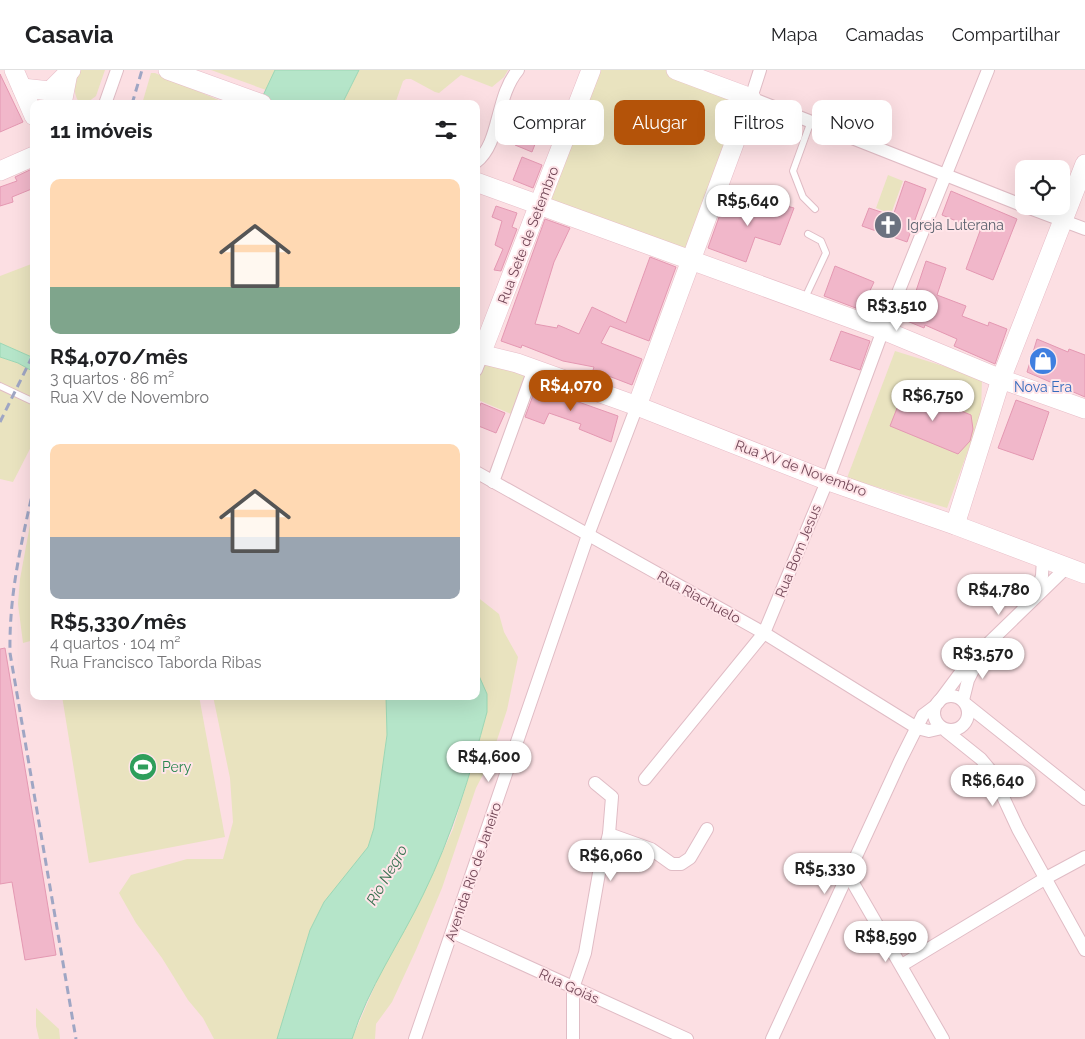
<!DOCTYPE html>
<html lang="pt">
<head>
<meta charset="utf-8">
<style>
  body { margin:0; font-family:Raleway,sans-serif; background:#f2f2f2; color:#202124; height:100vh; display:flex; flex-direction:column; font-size:19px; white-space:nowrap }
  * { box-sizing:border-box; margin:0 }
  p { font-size:16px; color:#757577 }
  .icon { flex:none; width:28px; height:28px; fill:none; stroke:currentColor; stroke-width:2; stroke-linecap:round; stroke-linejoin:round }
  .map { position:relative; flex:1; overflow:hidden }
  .details { position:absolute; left:30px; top:30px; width:450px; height:600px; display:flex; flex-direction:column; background:#fff; border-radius:10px; box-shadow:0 5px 20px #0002 }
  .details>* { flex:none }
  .guide { position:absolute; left:495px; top:30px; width:475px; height:45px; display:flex; gap:10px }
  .buttons { position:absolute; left:1015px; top:90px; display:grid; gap:10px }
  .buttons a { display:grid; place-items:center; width:55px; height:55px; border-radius:10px; background:#fff; box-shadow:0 5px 20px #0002; font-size:25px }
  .price { position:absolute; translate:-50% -42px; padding:0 11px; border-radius:18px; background:#fff; color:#222; font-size:16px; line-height:32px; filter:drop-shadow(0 1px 2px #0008) }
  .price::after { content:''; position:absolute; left:50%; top:30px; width:15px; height:11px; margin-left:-8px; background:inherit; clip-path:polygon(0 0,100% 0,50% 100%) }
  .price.current { background:#b45309; color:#fff }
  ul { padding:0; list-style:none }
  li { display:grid; align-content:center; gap:10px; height:265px; padding:0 20px }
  li span { display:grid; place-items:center; height:155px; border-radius:10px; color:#555 }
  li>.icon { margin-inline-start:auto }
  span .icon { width:90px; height:90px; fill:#fffc; stroke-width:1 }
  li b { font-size:21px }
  h2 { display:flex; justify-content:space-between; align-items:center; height:60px; padding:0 20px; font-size:21px }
  .tag { padding:0 18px; border-radius:10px; background:#fff; box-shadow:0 5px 20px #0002; font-size:18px; line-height:45px }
  .tag.current { background:#b45309; color:#fff }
  header { display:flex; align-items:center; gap:30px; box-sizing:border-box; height:70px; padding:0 25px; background:#fff; border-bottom:1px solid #e0e0e0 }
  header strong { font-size:24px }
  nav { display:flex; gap:28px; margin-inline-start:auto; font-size:18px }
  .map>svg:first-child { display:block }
  .green { fill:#e9e3bf }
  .water { fill:#b5e5c9; stroke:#9bd7b4 }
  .building { fill:#f1b7ca; stroke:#e498b2 }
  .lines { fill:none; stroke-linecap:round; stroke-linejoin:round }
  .lane-casing { stroke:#e0bcc5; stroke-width:8 }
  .street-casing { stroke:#e0bcc5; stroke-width:14 }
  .secondary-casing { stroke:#e7bcc7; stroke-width:20 }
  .lane { stroke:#fff; stroke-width:6 }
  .street { stroke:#fff; stroke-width:12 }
  .secondary { stroke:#fff; stroke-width:19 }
  .rail { stroke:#9fa6c4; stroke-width:3; stroke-dasharray:8 5; stroke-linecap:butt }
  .labels { text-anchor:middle; stroke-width:4; stroke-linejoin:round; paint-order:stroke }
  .worship-label { font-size:14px; fill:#5b616d; stroke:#ffe5e9; text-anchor:start }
  .street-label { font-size:14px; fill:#724757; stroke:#ffe5e9 }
  .shop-label { font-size:14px; fill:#366cbe; stroke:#ffe5e9 }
  .leisure-label { font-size:14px; fill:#27864d; stroke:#ffe5e9; text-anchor:start }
  .water-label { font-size:15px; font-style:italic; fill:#397251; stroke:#ffe5e9 }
</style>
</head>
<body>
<header>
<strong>Casavia</strong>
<nav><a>Mapa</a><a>Camadas</a><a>Compartilhar</a></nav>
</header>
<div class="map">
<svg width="1085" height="969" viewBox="0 0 1085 969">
  <rect width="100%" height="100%" fill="#fcdfe3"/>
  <!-- green -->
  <g class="green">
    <path d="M78,0H105L96,26L88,32H79C72,23 75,10 78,0Z"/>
    <path d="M211,0H275L266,20Z"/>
    <path d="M359,0H508L504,7L492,17L461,5L439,23L435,22L411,9H406L403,11L395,34H342Z"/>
    <path d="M593,0H670L751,30L691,189L540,136Z"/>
    <path d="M151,3H155L228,34H142Z"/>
    <path d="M888,105L903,111L891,144L876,138Z"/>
    <path d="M34,193V288L0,273V206Z"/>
    <path d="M895,281L982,308L981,345L947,438L847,408Z"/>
    <path d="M0,287L18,293L34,302V371L13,412L0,409Z"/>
    <path d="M486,289L526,304L511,344L476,329V312Z"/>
    <path d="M34,433V570L23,573L18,534L20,509Z"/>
    <path d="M476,526L499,544L504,562L518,587L507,640L490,691L476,718L442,818L416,880L392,932L376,954L375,969H352L383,897L422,827L453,759L474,689L487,642V624L476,599Z"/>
    <path d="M62,626H199L225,767L89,793Z"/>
    <path d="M213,626H386L387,665L374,758L368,777L324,832L310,860L277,969H214L203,948L188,930L162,888L136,853L119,823L131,805L187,789H223L233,752L230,708Z"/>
    <path d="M36,938L59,959L60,969H39L36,956Z"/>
  </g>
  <!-- water -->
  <g class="water">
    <path d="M275,0H359L342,34H259Z"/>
    <path d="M0,273L34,288V302L18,293L0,287Z"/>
    <path d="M476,599L487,624V642C470,705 452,766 423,825C400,873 368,918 352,969H277L310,860L324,832L368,777L374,758L387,665L386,626H476Z"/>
  </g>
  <!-- building -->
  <g class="building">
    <path d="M0,4L23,52L0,62Z"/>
    <path d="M510,35L545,48L532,82L515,75L523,56L506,49Z"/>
    <path d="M522,87L542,95L533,118L513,110Z"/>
    <path d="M34,98V118L12,127L13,132L0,136V117L17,111L15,107Z"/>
    <path d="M905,111L926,119L907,172L862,156L869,138L893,146Z"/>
    <path d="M951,121L1017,149L993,210L966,199L980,161L942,145Z"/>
    <path d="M727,125L766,140L768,131L794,138L780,175L755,167L746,192L708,178Z"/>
    <path d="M496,136L517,143L512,157L517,159L501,201L494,200L503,179L495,175L502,151L492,147Z"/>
    <path d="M545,149L570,158L554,192L535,254L557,258L558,255L579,264L592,237L626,253L650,187L676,197L649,271L610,256L601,273L642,289L632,315L593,300L594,297L563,291L522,275L521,278L501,271Z"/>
    <path d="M926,191L946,198L937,225L966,236L962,246L988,256L989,252L1007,259L995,294L954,276L957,269L925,255L924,258L907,251L916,228L914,227Z"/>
    <path d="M835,196L874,212L861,240L824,226Z"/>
    <path d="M841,261L870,271L860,300L830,290Z"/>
    <path d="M1037,269L1068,282L1069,279L1085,285V327L1027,302Z"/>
    <path d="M538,312L558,320L556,324L618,346L611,372L579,359L581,354L549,343L544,354L525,347Z"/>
    <path d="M905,318L971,345L973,359L970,371L958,384L890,356Z"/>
    <path d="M1016,330L1049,342L1033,390L998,378Z"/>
    <path d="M481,333L505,343L496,363L476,355V346Z"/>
    <path d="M5,578L56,885L25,890L12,812L0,814V579Z"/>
  </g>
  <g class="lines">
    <defs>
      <g id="lane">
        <path d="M811,51L793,101L803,127L815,139"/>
        <path d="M804,230L826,183L821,171L808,164"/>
        <path d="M0,316L34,332"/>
      </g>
      <g id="street">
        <path d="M760,0L751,28L1024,136"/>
        <path d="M105,34L117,0"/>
        <path d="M476,92C501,73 495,27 518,0"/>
        <path d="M1024,136L1085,159"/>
        <path d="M476,300L482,285"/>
        <path d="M476,402L764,563L917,658L929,661L942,658"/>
        <path d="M493,412L534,299"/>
        <path d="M1035,527L1042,506L1043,488"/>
        <circle cx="951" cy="643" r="17"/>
        <path d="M963,630L968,610L979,588"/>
        <path d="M938,633L967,594L1067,497"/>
        <path d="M967,635L1085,729"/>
        <path d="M946,661L981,689L991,701L1018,759L1085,880"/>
        <path d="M645,709L764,563L828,409L883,260L988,0"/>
        <path d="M595,713L612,727L609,764"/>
        <path d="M849,806L943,969"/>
        <path d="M452,862L687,969"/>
        <path d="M902,895L1046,808L1085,787"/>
        <path d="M415,969L588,465L637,336"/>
        <path d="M573,969V918L585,883L599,803L609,764L651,779L672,794H681L690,788L707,759"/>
        <path d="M772,969L900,691L923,645L935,636"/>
      </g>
      <g id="secondary">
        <path d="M14,0L34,46"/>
        <path d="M168,0L262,34"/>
        <path d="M22,18L50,21L71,0"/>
        <path d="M62,34L68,3"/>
        <path d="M0,101L34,86"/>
        <path d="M476,112L883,260L1001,309L1085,339"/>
        <path d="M485,274L591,0"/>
        <path d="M476,283L517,293L637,336L823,409L955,455L1085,504"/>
        <path d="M637,336L751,28L676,0"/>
        <path d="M955,455L1001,309L1085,94"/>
      </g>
    </defs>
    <!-- lane casing -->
    <use href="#lane" class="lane-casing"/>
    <!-- street casing -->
    <use href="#street" class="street-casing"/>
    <!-- secondary casing -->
    <use href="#secondary" class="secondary-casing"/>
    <!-- lane -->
    <use href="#lane" class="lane"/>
    <!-- street -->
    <use href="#street" class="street"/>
    <!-- secondary -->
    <use href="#secondary" class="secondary"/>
    <!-- rail -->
    <g class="rail">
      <path d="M132,34L142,0"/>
      <path d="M0,352L34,283"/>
      <path d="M34,416C21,475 9,523 10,583L76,969"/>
    </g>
  </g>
  <!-- icons -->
  <defs>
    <symbol id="church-disc" viewBox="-11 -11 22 22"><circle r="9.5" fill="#6b7280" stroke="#ffe5e9"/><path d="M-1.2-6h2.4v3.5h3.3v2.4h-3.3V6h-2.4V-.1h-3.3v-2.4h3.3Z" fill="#fff"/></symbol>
    <symbol id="shop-disc" viewBox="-11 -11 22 22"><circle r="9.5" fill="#3f7fe0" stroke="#ffe5e9"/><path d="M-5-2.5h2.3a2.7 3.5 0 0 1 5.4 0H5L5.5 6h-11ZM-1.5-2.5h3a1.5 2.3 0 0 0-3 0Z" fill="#fff"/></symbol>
    <symbol id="stadium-disc" viewBox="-11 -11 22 22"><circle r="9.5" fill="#2e9e5b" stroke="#ffe5e9"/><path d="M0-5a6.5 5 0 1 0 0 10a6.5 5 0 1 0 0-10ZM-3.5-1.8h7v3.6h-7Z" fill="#fff"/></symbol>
  </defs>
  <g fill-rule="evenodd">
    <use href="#church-disc" x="872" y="139" width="32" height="32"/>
    <use href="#shop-disc" x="1027" y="275" width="32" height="32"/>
    <use href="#stadium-disc" x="127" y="681" width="32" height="32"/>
  </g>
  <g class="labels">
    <!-- worship labels -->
    <g class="worship-label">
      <text x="907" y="160">Igreja Luterana</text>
    </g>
    <!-- street labels -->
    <g class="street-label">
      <text transform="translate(528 165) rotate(-69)" y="5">Rua Sete de Setembro</text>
      <text transform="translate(801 398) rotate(20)" y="5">Rua XV de Novembro</text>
      <text transform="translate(798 481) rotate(-68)" y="5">Rua Bom Jesus</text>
      <text transform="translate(699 527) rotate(29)" y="5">Rua Riachuelo</text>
      <text transform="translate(473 802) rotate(-71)" y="5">Avenida Rio de Janeiro</text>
      <text transform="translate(569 916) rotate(25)" y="5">Rua Goiás</text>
    </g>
    <!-- shop labels -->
    <g class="shop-label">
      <text x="1043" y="322">Nova Era</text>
    </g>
    <!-- leisure labels -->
    <g class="leisure-label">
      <text x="162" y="702">Pery</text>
    </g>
    <!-- water labels -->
    <g class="water-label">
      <text transform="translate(387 805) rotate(-60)" y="5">Rio Negro</text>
    </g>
  </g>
</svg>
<div class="buttons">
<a><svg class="icon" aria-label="locate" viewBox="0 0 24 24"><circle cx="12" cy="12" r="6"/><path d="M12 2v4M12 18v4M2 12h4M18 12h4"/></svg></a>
</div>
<b class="price" style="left:748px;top:157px">R$5,640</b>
<b class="price" style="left:897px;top:262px">R$3,510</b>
<b class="price current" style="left:571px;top:342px">R$4,070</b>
<b class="price" style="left:933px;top:352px">R$6,750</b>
<b class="price" style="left:999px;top:546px">R$4,780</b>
<b class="price" style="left:983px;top:610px">R$3,570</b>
<b class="price" style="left:489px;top:713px">R$4,600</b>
<b class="price" style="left:993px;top:737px">R$6,640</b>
<b class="price" style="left:611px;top:812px">R$6,060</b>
<b class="price" style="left:825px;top:825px">R$5,330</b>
<b class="price" style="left:886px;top:893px">R$8,590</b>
<div class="guide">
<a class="tag">Comprar</a>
<a class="tag current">Alugar</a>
<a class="tag">Filtros</a>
<a class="tag">Novo</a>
</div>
<section class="details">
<h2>11 imóveis<svg class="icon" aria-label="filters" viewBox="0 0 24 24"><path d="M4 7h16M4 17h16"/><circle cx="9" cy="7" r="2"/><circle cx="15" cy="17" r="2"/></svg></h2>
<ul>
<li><span style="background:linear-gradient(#ffd9b3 70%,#7fa58c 0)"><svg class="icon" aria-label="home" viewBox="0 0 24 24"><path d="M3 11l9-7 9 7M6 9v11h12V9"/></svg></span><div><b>R$4,070/mês</b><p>3 quartos · 86 m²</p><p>Rua XV de Novembro</p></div></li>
<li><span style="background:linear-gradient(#ffd9b3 60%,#9aa5b1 0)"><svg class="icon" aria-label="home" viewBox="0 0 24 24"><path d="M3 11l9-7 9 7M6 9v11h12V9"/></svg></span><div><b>R$5,330/mês</b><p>4 quartos · 104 m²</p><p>Rua Francisco Taborda Ribas</p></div></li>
</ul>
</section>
</div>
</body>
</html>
